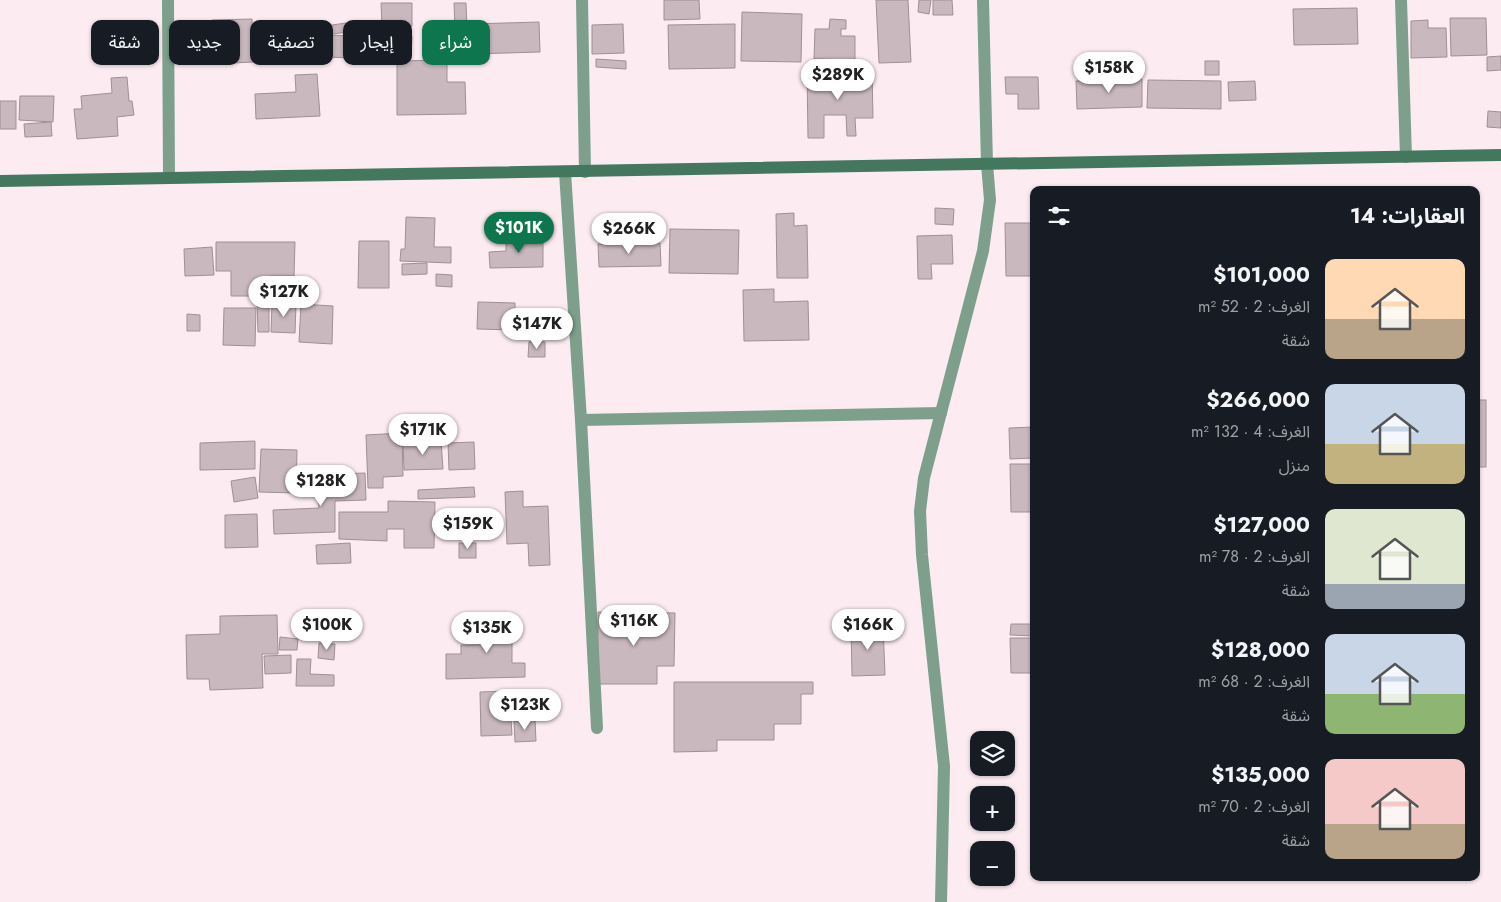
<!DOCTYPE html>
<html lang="ar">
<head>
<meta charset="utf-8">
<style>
  body { margin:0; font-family:Jost,"Noto Sans Arabic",sans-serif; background:#20242c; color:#f1f3f6; direction:rtl; height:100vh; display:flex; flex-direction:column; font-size:19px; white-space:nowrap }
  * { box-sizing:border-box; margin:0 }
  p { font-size:16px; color:#9ea1a6 }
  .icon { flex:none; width:28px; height:28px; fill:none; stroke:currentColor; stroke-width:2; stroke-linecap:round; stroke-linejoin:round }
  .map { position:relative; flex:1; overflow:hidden; direction:ltr }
  .drawer { position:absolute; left:1030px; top:186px; width:450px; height:695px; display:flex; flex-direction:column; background:#171b24; border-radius:10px; box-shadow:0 1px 4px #0004; direction:rtl }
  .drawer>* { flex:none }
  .hud { position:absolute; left:15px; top:20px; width:475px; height:45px; direction:rtl; display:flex; gap:10px }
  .buttons { position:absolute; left:970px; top:731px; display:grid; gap:10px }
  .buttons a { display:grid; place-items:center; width:45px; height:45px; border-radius:10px; background:#171b24; box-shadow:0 1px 4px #0004; font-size:25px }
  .price { position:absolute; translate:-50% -42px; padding:0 11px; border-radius:18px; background:#fff; color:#222; font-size:16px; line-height:32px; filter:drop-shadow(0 1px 2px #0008) }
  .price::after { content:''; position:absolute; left:50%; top:30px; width:15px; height:11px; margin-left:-8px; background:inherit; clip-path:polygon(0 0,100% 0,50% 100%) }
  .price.active { background:#0d764f; color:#fff }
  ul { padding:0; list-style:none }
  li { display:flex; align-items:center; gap:15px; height:125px; padding:0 15px }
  li span { display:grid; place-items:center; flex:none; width:140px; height:100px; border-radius:10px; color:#555 }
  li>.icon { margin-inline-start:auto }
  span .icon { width:60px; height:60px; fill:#fffc; stroke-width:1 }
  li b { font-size:21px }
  h2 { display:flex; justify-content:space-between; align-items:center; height:60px; padding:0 15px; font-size:21px }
  .chip { padding:0 18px; border-radius:10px; background:#171b24; box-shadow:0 1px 4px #0004; font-size:18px; line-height:45px }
  .chip.active { background:#0d764f; color:#fff }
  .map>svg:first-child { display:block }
  .building { fill:#c9b8be; stroke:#a09095 }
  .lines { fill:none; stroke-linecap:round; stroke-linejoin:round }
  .street { stroke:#7d9f8c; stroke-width:12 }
  .secondary { stroke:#43785e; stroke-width:12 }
</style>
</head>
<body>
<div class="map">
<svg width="1501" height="902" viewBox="0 0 1501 902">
  <rect width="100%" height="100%" fill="#fcebf1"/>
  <!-- building -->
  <g class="building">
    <path d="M664,0H699L700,19L664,20Z"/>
    <path d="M876,0H908L911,62L879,63Z"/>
    <path d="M919,0H931L929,14L918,12Z"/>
    <path d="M933,0H952L953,15H933Z"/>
    <path d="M381,3H412V26L382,27Z"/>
    <path d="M454,3H466L467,29H455Z"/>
    <path d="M1357,8L1358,44L1294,45L1293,9Z"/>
    <path d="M742,12L802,14L801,62L741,61Z"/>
    <path d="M1450,18H1486L1487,55L1451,56Z"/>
    <path d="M252,19L253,62L214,64L212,20Z"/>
    <path d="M830,19L846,20V29H841V36H855V60L814,59L815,29H829Z"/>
    <path d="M1428,20V28H1446L1447,57L1411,58V21Z"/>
    <path d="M539,22L540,52L472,54L471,24Z"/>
    <path d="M346,23L347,32L327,35L325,26Z"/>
    <path d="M623,24L624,53L592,54V25Z"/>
    <path d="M735,24V68L669,69L668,25Z"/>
    <path d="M466,32L468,49L433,52L431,35Z"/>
    <path d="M326,35L354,36V58L325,57Z"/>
    <path d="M396,35L412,36L411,59L395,58Z"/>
    <path d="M1501,56V70L1487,71V57Z"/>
    <path d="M596,59L626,61V69L596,67Z"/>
    <path d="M447,60V82H465L466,114L397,115V61Z"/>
    <rect x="1205" y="61" width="14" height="14"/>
    <path d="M1094,64H1118V75L1095,76Z"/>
    <path d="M807,71H824V83H849V72H872L873,118H855L856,136H847L846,115H824V138H808Z"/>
    <path d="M317,74L320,116L256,119L255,94L296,92L295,75Z"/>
    <path d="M127,77L129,101H132L134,115L117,117L118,136L77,139L74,109H82L81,96L112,93L111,78Z"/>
    <path d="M1005,77H1038L1039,109H1018V94H1006Z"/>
    <path d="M1142,79V107L1077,109L1076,81Z"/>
    <path d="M1148,80L1221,81V109L1147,108Z"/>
    <path d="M1255,81L1256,100L1229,101L1228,82Z"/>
    <path d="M20,96H54L53,122L19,120Z"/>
    <rect x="0" y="101" width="16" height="28"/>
    <path d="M1488,111L1501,112V128L1487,127Z"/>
    <path d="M51,122L52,136L25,137L24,124Z"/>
    <path d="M1033,206L1034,276H1006L1005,223H1033Z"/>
    <path d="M935,208L954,209L953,225L935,224Z"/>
    <path d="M794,213V226L807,225L808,278H777L776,214Z"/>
    <path d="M406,217L435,218L434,247H451V263L400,261L401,249H405Z"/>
    <path d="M670,229L739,230L738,274L669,273Z"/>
    <path d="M952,235L953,264H931L932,279H918L917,236Z"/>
    <path d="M543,238V267L490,268L489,252L506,251V239Z"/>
    <path d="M359,241H389V288H358Z"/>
    <path d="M216,242H295L294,276H270V296H231V271H216Z"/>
    <path d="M660,243L661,266L599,267L598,244Z"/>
    <path d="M212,247L214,275L185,276L184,249Z"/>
    <path d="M427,263V274L402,275V264Z"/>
    <path d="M436,274L452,275V287L436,286Z"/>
    <path d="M774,289V302L808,301L809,340L744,341L743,290Z"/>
    <path d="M257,300H269V332H258Z"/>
    <path d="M478,302L515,303V330L477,329Z"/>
    <path d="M272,304H296L295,333L271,332Z"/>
    <path d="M301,304L333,306L332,344L299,342Z"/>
    <path d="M224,308H256L255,346L223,345Z"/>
    <path d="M187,314L200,315V331H187Z"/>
    <path d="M529,342H545V357H528Z"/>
    <rect x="1476" y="400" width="10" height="67"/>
    <path d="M1034,427V458L1010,459L1009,428Z"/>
    <path d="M402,433L403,476L383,477V488H368L366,435Z"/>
    <path d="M255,441V469L200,470V443Z"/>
    <path d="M441,441L443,469L404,470L403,442Z"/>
    <path d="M474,442L475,469L449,470L448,443Z"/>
    <path d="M261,449L297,450L296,493L259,492Z"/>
    <path d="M1010,464H1034V512H1011Z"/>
    <path d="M365,473L366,500L335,501V532L274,534L273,510L319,508L318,489H335L334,474Z"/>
    <path d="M255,477L258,498L234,502L231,481Z"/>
    <path d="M474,487L475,497L418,499V490Z"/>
    <path d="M523,491V507L548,506L550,565L529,566L528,543L507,544L505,492Z"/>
    <path d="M388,501L435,502L434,548H404V529H387V541L339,539V512H388Z"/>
    <path d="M257,514L258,547L225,548V515Z"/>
    <path d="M350,543L351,563L317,564L316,545Z"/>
    <rect x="459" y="543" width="17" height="15"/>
    <path d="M598,612L675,613L674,666H657V684H598Z"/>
    <path d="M277,615L278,654H262L263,688L210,690L209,679H187L186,635L220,634V616Z"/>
    <path d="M512,619V663H525V677L446,679V654H461V645H478V620Z"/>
    <path d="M1011,624H1034V636L1010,635Z"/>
    <path d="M883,625L885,675L852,676L851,626Z"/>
    <path d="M280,637L298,639L297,650H279Z"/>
    <path d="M1010,638H1034V673H1011Z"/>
    <path d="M319,643L335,644L334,660L318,658Z"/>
    <path d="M291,655V673L265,674L264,656Z"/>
    <path d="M297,659H311L310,674L334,675V686H296Z"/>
    <path d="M674,682H813V694H801V724H774V740H717V751L674,752Z"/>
    <path d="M535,690L536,719H511L512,735L481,736L480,692Z"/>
    <path d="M535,720L536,741L515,742L514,721Z"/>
  </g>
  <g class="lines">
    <!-- street -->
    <g class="street">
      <path d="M168,0L169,178"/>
      <path d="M582,0L585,172"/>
      <path d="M1401,0L1406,157"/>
      <path d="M565,172L581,420L597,728"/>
      <path d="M581,420L941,413"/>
      <path d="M941,902L944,766L922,555L920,511L924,478L983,251L990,200L987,164L983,0"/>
    </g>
    <!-- secondary -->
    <path class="secondary" d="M0,181L1501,155"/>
  </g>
</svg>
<div class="buttons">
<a><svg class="icon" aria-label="layers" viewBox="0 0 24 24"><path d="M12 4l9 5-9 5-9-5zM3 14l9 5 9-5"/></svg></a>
<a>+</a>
<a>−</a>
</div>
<b class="price" style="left:1109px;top:94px">$158K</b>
<b class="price" style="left:838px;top:101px">$289K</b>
<b class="price active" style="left:519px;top:254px">$101K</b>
<b class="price" style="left:629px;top:255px">$266K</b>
<b class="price" style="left:284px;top:318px">$127K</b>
<b class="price" style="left:537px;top:350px">$147K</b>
<b class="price" style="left:423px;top:456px">$171K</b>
<b class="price" style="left:321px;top:507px">$128K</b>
<b class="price" style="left:468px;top:550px">$159K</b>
<b class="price" style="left:634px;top:647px">$116K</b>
<b class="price" style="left:327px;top:651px">$100K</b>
<b class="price" style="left:868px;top:651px">$166K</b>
<b class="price" style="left:487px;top:654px">$135K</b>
<b class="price" style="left:525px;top:731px">$123K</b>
<div class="hud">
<a class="chip active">شراء</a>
<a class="chip">إيجار</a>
<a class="chip">تصفية</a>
<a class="chip">جديد</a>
<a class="chip">شقة</a>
</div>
<section class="drawer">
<h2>العقارات: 14<svg class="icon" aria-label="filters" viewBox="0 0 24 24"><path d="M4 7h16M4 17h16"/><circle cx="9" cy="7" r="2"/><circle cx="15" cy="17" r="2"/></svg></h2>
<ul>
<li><span style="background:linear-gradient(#ffd9b3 60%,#b9a48a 0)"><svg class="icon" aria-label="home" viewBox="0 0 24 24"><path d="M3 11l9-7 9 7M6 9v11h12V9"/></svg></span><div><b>$101,000</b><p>الغرف: 2 · 52 m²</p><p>شقة</p></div></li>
<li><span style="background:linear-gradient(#c9d6e8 60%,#c2b280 0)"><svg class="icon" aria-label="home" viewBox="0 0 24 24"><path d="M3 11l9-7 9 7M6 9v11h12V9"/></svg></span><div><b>$266,000</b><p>الغرف: 4 · 132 m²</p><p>منزل</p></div></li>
<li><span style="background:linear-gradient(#dfe7d0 75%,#9aa5b1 0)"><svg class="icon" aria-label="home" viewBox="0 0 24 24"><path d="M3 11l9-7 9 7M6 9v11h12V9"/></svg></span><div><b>$127,000</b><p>الغرف: 2 · 78 m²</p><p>شقة</p></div></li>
<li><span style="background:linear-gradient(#c9d6e8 60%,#8fb573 0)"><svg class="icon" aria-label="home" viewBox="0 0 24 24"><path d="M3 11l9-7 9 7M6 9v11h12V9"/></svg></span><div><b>$128,000</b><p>الغرف: 2 · 68 m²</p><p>شقة</p></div></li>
<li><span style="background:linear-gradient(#f6c9c9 65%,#b9a48a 0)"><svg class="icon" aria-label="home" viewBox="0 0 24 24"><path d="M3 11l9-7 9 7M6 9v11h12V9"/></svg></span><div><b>$135,000</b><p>الغرف: 2 · 70 m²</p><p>شقة</p></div></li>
</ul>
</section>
</div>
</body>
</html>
